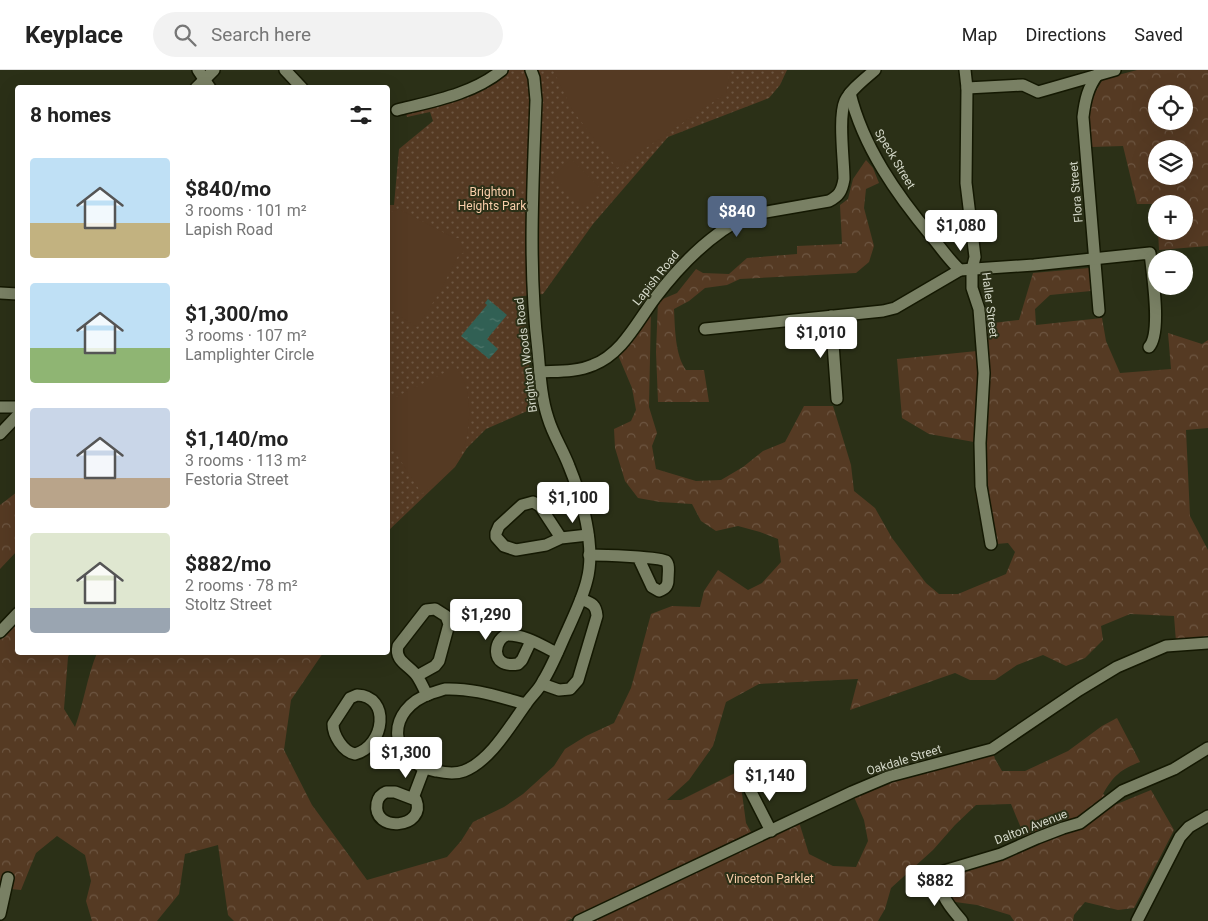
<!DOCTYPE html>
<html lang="en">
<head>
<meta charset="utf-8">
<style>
  body { margin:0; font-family:Roboto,sans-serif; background:#f2f2f2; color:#222; height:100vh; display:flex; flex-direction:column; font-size:19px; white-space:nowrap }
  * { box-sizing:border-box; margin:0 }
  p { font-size:16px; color:#767676 }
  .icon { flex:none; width:28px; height:28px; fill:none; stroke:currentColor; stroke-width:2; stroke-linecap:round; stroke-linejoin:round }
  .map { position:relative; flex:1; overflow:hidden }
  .sheet { position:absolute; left:15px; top:15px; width:375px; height:570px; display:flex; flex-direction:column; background:#fff; border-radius:5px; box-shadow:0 5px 20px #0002 }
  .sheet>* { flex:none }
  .controls { position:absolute; left:1148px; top:15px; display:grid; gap:10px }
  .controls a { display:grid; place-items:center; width:45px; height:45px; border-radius:50%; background:#fff; box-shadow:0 5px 20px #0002; font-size:25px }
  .price { position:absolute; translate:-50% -42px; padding:0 11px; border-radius:5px; background:#fff; color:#222; font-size:16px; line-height:32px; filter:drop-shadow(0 1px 2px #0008) }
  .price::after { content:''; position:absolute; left:50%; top:30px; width:15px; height:11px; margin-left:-8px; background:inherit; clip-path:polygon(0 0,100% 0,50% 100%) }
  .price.on { background:#536684; color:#fff }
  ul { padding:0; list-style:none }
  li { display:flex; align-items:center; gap:15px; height:125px; padding:0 15px }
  li span { display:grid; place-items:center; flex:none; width:140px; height:100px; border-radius:5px; color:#555 }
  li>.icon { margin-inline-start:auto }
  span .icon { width:60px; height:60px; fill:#fffc; stroke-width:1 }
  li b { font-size:21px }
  h2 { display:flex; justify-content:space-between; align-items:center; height:60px; padding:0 15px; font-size:21px }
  header { display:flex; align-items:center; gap:30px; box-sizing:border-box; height:70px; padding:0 25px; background:#fff; border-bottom:1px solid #e0e0e0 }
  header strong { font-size:24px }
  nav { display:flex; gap:28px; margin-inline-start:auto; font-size:18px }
  .search { width:350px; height:45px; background:#f2f2f2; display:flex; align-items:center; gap:12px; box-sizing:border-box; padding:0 18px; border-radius:28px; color:#767676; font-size:19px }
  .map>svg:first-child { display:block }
  .grass { fill:url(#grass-dots) }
  .forest { fill:url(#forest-crowns); fill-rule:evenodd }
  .pitch { fill:#553a23 }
  .water { fill:url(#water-ripples) }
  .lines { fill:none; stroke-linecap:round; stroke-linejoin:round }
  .minor-casing { stroke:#141802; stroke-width:14 }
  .minor { stroke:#798064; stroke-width:11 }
  .labels { text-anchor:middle; stroke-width:4; stroke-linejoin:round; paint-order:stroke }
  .street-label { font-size:12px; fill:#d4d8c9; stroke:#2b3017 }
  .park-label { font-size:12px; fill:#f9ceaa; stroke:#2b3017 }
</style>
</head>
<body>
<header>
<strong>Keyplace</strong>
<div class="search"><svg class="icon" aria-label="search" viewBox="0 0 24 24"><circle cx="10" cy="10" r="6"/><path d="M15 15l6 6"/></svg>Search here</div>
<nav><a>Map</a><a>Directions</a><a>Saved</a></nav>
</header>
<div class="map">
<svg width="1208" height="851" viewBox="0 0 1208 851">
  <defs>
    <pattern id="grass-dots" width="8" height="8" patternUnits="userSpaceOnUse" patternTransform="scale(1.25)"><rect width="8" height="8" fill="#553a23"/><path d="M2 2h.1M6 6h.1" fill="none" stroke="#6d5642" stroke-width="1.8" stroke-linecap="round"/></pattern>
    <pattern id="forest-crowns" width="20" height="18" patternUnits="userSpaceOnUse" patternTransform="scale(1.25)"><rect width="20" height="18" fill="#553a23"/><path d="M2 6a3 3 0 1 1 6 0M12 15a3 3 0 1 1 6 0" fill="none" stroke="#6d5642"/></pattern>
    <pattern id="water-ripples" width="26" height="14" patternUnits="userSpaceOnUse" patternTransform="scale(1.25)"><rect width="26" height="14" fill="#316054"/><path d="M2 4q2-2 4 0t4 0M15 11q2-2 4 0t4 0" fill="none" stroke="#4e766b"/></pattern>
  </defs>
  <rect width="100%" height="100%" fill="#2b3017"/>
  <!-- grass -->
  <path class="grass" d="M496,0H787L780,15L769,28L668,67L593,154L543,224L523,226L531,316L534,338L486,359L467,378L455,397L388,461V135H394L399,79L433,51L430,42L407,47L403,33L430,28L467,18Z"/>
  <!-- forest -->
  <g class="forest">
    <path d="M1137,0H1208V176L1159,180L1158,161H1184V134H1137L1123,76L1092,77L1088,46L1091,29L1103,9ZM1156,24H1184V51H1156ZM1156,79H1184V106H1156Z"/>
    <path d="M866,90L873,98L879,113L866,119L864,138L874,176L869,192L856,203L740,209L727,215L705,218L689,231L674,239C675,258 675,285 686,300H704L709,332H658L656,282L658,231L677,223L696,199L703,203L729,204L747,188L797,184V176L842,174L840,135L848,129L853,109Z"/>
    <path d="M1089,198L1091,221L1050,225L1035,239L1036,255L1102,248L1106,271L1120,303L1171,299L1168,263L1202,274L1208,270V358L1186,360L1190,446L1208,480V570L1176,572L1174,546L1130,544L1101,556L1103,570L1085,588L1066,596L1043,585L1017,595L995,610H970L955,603L850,640L858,609L759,614L726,632L713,676L689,710L667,730H681L739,701L746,753L751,762L567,851H234L228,845L218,775L185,784L179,824L157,851H92L86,831L91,811L85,785L57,766L36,783L21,820L0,818V570L17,552L18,582L70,583L68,587L64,639L75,657C84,632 87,607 97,583H323L291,630L284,680L312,735L367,810L447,787L461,771L473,752L504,737L523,724L554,696L565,679L586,666L614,653L631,618L651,544L672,536L700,537L704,521L718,500L748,520L762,513L781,492L778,469L760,462L738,456L716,461L701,451L692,434L660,432L638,428L625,411L615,378L614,359L631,351L636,340L632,318L618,285L651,240L649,337L657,363L652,376L656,399L696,411L721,410L743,397L763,381L785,372L804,336H833L851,395L854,421L875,438L892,468L926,513L939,524H958L1006,504L1015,482L1008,473L985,475L975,423L974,372L929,364L902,348L897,289L987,280L985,254L1019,250L1033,203Z"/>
    <path d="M17,422V481L0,499V435Z"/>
    <path d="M1117,648L1140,692C1121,699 1113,706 1103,724L1117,734L1151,720L1174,760L1134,838L1118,840L1085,832L1074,845L1073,851H1014L1010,845L977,835L948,831L946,803L1028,775L1011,734L976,735L955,755L933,780L891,818L885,839L878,851H591L799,752L809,784L833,796L856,797L868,771L864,750L851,720L991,675L995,689L1002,701H1025L1068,681L1102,656Z"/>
  </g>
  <!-- pitch -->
  <g class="pitch">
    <path d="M553,0H724L729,7L726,23L617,98L573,41Z"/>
    <path d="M571,89L601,119L583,136L554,106Z"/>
    <path d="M399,139L454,168H459L464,183L459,184L438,225L417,257L399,246L388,233V143Z"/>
    <path d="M456,297C459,302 463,308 465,314C472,332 470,369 460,386C452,402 436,413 422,424L388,371V331Z"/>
  </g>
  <!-- water -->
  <path class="water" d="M488,229L507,245L487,269L498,279L489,289L461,266L487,235L485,233Z"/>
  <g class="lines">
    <defs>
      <g id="minor">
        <path d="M198,0L210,18"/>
        <path d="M285,0L302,18"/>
        <path d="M965,0L967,18L966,113L975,187L972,199V218L979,239L984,303L980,373L981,416L991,474"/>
        <path d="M1098,4C1088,17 1085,30 1083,47L1099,241"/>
        <path d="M196,18L214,0"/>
        <path d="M967,18L1023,15L1038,22L1115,0"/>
        <path d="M850,23C863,77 897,125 932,167C941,178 949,190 960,200L1034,195L1150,183C1152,203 1162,263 1149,277"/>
        <path d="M397,40C433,31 473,24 502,0"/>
        <path d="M0,223L18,224"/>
        <path d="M831,246L837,329"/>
        <path d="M705,259L883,241L895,238L960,200"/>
        <path d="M540,302C557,301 577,302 593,295C622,284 637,252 655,228C680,195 711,163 749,145L829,131C839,126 842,121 844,109C844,91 838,47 845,31C851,19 865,9 875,0"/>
        <path d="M0,337H18"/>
        <path d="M0,364L18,345"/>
        <path d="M561,468L540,436L533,432L522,435L499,456L496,463V467L504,476L516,480L546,475L561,468L588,465"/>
        <path d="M589,485C600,485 662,487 666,491C670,495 668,504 668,510C668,516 665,519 659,521L652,517L638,487"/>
        <path d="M0,562L18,543"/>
        <path d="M531,571L522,590L518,594C487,599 495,566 508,565C526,565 542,576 557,583"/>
        <path d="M417,606L435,596L439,591L449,554L446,546L435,539L426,540L398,576C394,591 409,595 417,606C421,612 424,619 427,625"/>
        <path d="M542,614L559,620L570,619L578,610L597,546C596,534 591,533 581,529"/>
        <path d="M357,625C391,626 385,676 355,684C343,682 333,665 333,654L350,628Z"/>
        <path d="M526,634C499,627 474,618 445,619C441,620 436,622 432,623C384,639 387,692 436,701C445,703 456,704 464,701C490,691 510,656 526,634C531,626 539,620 543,611C553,595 560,576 568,559C575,543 583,527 587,510C596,476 582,428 569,396C563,380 553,365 548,348C541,327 540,303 538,281C528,197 533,114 536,30L534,8L531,0"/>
        <path d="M747,714L771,761"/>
        <path d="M386,722H395L416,730C427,758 372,764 377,733C378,728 381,724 386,722Z"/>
        <path d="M413,728L424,699"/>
        <path d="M0,844L8,808"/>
        <path d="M579,851L852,722L890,706L992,679L1079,620L1117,597L1166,576L1208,573"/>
        <path d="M962,851C950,837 934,820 944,801L1001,784L1037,768L1063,758L1080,753L1122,721L1174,699L1208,678"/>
        <path d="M1137,851L1180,767L1189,757L1208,746"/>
      </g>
    </defs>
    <!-- minor casing -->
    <use href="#minor" class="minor-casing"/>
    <!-- minor -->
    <use href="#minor" class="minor"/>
  </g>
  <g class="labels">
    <!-- street labels -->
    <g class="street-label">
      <text transform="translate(895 89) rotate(59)" y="4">Speck Street</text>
      <text transform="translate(1076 122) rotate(-95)" y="4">Flora Street</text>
      <text transform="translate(656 208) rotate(-51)" y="4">Lapish Road</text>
      <text transform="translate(990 235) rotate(83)" y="4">Haller Street</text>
      <text transform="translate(526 285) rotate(-97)" y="4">Brighton Woods Road</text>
      <text transform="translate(904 690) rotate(-17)" y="4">Oakdale Street</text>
      <text transform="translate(1031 757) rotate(-21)" y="4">Dalton Avenue</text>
    </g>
    <!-- park labels -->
    <g class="park-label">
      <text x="492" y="126">Brighton<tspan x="492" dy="14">Heights Park</tspan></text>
      <text x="770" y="813">Vinceton Parklet</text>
    </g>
  </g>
</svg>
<div class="controls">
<a><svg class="icon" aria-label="locate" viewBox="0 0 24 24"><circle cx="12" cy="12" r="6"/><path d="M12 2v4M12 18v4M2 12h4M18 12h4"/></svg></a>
<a><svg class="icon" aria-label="layers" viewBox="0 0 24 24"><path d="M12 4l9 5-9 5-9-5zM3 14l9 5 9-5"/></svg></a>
<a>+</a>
<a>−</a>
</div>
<b class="price on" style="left:737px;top:168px">$840</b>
<b class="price" style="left:961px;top:182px">$1,080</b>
<b class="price" style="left:821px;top:289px">$1,010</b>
<b class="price" style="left:573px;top:454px">$1,100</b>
<b class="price" style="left:486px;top:571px">$1,290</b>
<b class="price" style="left:406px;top:709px">$1,300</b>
<b class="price" style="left:770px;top:732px">$1,140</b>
<b class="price" style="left:935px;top:837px">$882</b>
<section class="sheet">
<h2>8 homes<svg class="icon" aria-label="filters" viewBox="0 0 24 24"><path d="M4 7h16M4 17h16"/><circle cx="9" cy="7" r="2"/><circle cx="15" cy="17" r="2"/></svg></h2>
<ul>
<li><span style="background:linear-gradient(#bfe0f5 65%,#c2b280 0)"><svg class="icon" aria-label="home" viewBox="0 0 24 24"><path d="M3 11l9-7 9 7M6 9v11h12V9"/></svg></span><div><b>$840/mo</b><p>3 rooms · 101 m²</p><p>Lapish Road</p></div></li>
<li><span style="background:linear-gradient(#bfe0f5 65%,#8fb573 0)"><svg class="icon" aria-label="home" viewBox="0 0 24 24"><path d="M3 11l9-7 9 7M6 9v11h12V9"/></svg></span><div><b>$1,300/mo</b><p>3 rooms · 107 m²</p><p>Lamplighter Circle</p></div></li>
<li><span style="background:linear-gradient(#c9d6e8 70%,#b9a48a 0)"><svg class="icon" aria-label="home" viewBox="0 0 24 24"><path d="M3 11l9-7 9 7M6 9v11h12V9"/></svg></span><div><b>$1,140/mo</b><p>3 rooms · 113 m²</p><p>Festoria Street</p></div></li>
<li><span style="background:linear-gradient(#dfe7d0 75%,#9aa5b1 0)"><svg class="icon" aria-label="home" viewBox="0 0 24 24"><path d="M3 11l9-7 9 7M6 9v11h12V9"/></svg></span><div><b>$882/mo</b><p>2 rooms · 78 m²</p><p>Stoltz Street</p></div></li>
</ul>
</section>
</div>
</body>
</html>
